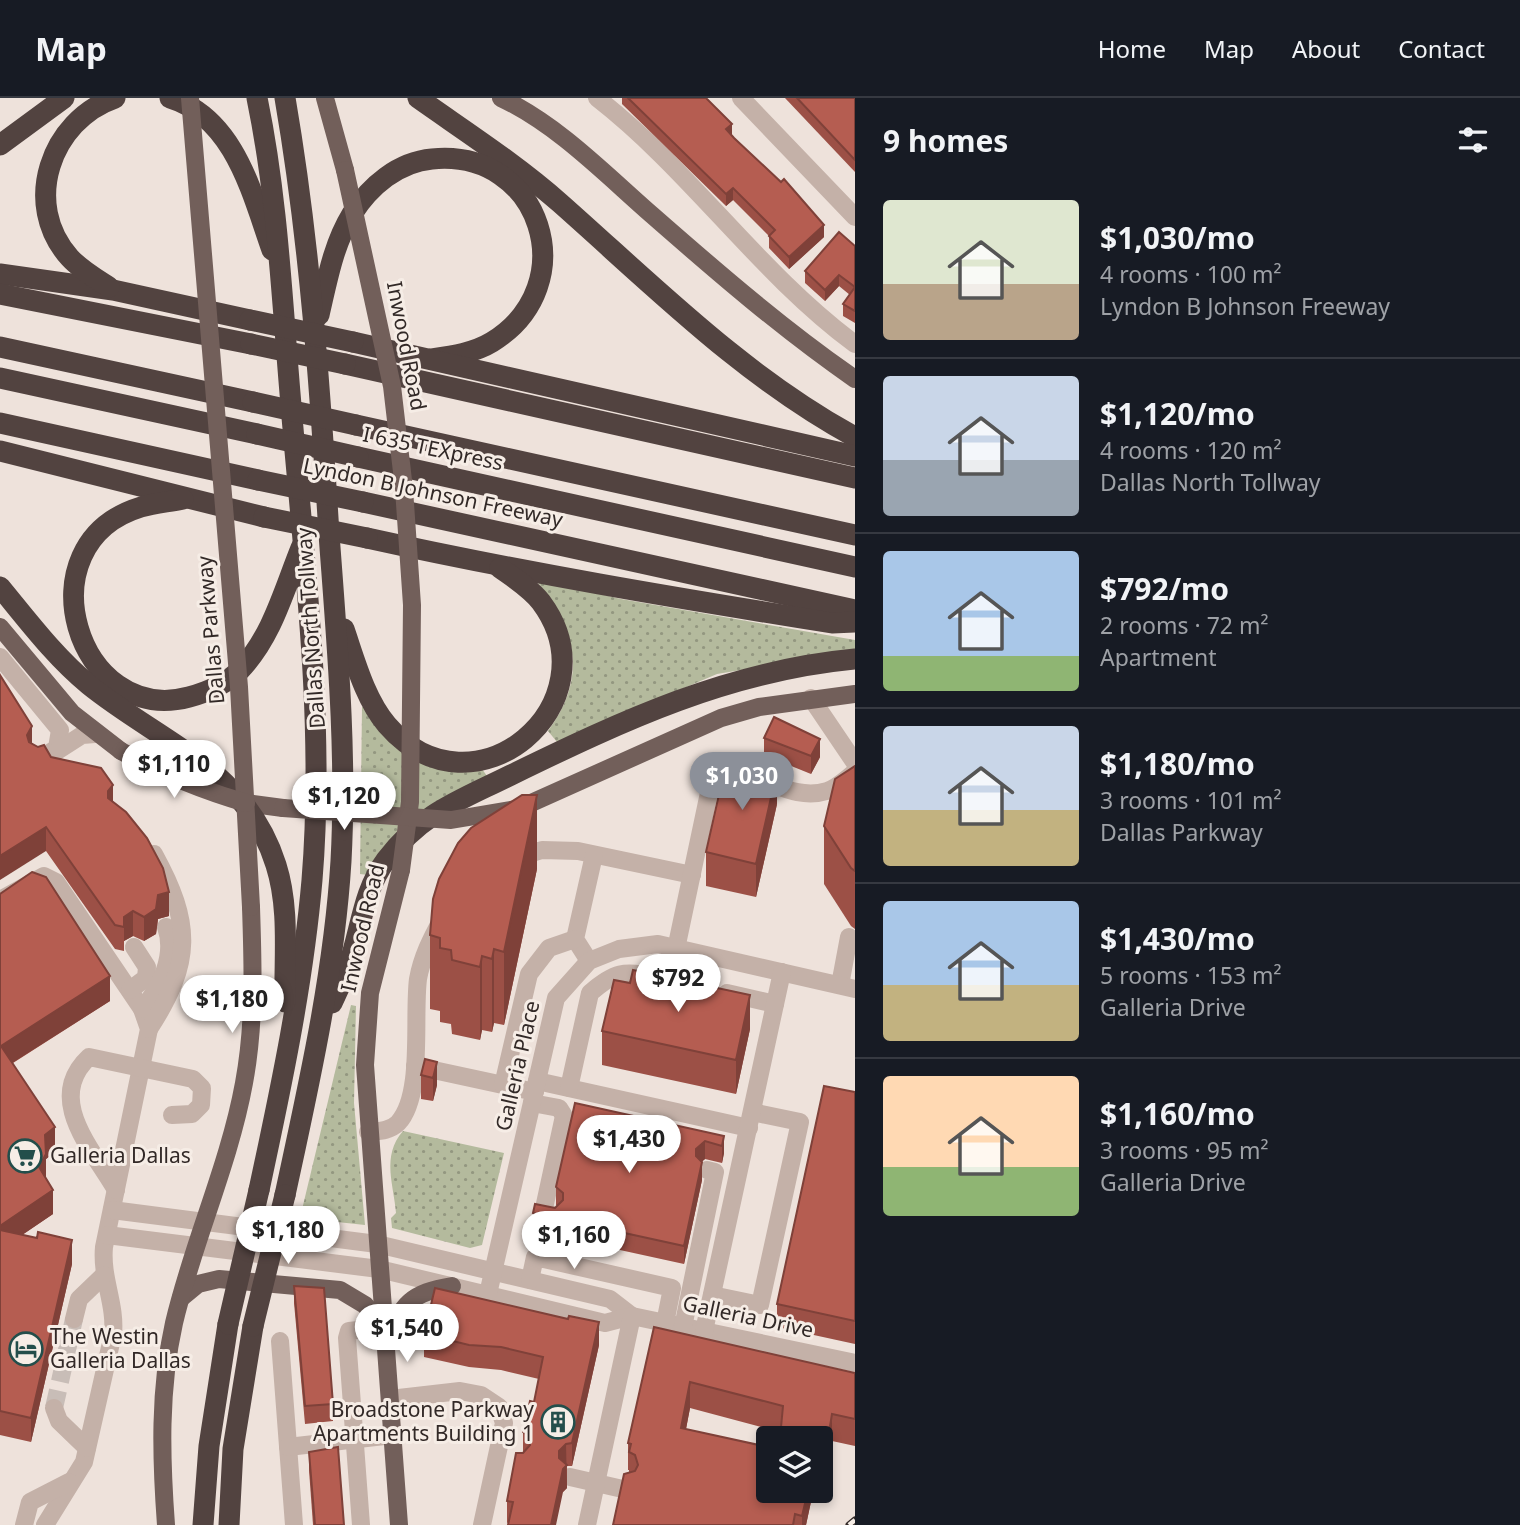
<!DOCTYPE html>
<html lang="en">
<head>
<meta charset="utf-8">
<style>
  body { margin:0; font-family:"Noto Sans",sans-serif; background:#20242c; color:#f1f3f6; height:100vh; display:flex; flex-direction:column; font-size:26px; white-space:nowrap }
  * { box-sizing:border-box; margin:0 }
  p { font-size:23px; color:#9ea1a6 }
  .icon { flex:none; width:38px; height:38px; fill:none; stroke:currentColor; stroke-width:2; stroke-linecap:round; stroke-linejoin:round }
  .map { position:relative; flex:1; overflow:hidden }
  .details { display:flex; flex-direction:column; background:#171b24; width:665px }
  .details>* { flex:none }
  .controls { position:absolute; left:756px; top:1328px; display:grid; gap:14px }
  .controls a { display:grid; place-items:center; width:77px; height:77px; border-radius:7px; background:#171b24; box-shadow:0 4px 10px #0003; font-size:35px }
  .price { position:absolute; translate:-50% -60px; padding:0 16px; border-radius:24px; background:#fff; color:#222; font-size:23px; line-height:46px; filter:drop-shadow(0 2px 4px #0008) }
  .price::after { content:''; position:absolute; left:50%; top:42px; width:21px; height:16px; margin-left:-10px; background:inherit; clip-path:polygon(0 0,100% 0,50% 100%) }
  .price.active { background:#8c9099; color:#fff }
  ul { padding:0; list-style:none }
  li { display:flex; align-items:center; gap:21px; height:175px; padding:0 28px }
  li+li { border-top:2px solid #363941 }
  li span { display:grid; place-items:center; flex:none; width:196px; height:140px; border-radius:7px; color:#555 }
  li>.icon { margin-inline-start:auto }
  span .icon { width:84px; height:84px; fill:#fffc; stroke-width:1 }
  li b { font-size:30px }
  h2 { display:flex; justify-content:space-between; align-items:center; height:84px; padding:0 28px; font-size:30px }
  header { display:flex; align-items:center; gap:42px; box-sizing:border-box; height:98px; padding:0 35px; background:#171b24; border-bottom:2px solid #363941 }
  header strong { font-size:33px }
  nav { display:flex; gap:38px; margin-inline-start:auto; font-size:24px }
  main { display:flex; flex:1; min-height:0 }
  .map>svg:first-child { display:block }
  .grass { fill:url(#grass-dots) }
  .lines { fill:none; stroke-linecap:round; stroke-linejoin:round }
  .minor-tunnel { stroke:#c8bdb7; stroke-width:18; stroke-dasharray:18 9; stroke-linecap:butt }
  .minor { stroke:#c4b1a8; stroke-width:18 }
  .major { stroke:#725f5a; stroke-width:18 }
  .highway { stroke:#524340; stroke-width:21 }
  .rail-casing { stroke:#322927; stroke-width:7 }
  .rail { stroke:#f6ede6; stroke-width:4.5; stroke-dasharray:13; stroke-linecap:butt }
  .major-bridge { stroke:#725f5a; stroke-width:18 }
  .highway-bridge { stroke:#524340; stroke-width:21 }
  .wall { fill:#9c5046; fill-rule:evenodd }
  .shaded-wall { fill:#7f4139 }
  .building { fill:#b55d51; stroke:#7f4139; stroke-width:2 }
  .labels { text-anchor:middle; stroke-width:6; stroke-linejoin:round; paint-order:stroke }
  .street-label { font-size:21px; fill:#322927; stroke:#f6ede6 }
  .poi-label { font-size:21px; fill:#322927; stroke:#f6ede6; text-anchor:start }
</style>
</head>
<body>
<header>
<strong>Map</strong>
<nav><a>Home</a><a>Map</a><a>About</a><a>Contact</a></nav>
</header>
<main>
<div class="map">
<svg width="855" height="1427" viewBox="0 0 855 1427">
  <defs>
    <pattern id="grass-dots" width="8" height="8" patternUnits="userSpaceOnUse" patternTransform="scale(1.75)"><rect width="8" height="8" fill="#b4ba9d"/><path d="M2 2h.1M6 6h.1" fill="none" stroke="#939780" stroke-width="1.8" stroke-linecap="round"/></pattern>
  </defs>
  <rect width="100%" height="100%" fill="#eee2db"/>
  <!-- grass -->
  <g class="grass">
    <path d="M534,480L621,501L855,542V553L717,576L557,644L548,633C589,577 576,530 534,480Z"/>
    <path d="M362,609H367L466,672L482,671L487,678L368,777L360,776Z"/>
    <path d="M351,907L356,908L354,1005L365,1127L300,1120Z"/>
    <path d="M403,1033L504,1055L482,1147L470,1150L392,1130L391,1120L396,1115C394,1087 381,1058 403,1033Z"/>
  </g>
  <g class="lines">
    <!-- minor-tunnel -->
    <path class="minor-tunnel" d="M54,1310L74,1221"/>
    <!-- minor -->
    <g class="minor">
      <path d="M597,0C691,73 759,175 855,246"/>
      <path d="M741,0L855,119"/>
      <path d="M0,559L60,632L57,650L38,662"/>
      <path d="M811,600L855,665"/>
      <path d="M54,655L82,637L95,636"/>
      <path d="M516,760L542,752L578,753L692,777"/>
      <path d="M0,802L44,778L56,784L142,911L149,931L104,1149C101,1180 116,1206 113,1236L84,1364L45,1427"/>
      <path d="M676,851L710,690L720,675C758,670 789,705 827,693C837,690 847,680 855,674"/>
      <path d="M589,863L575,841L594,757"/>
      <path d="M840,887L849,839"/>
      <path d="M130,892L146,880L147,869L134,849"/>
      <path d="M727,895L775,906"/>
      <path d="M142,911C161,889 176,857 166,829"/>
      <path d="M149,931C193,864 192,825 154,756"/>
      <path d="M415,968L535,994"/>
      <path d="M537,983L749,1030"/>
      <path d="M503,987L529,876L549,850L575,841"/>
      <path d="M569,990L590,895C614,874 624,872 656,879"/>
      <path d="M532,1005L559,1010L564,1018L543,1115L552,1117"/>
      <path d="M368,1034C379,1033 390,1033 398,1025C424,997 413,920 418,881C422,859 431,841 442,821"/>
      <path d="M116,1092C93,1052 44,1001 89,959L193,981L202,990L201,1007L192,1016L172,1017"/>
      <path d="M112,1112L377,1146L610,1201L632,1218"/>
      <path d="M107,1137L379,1171L605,1225L632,1218L855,1265"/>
      <path d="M530,1182L535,1159L672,1190L665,1225"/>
      <path d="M488,1196L556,900L589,863L619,851L658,846L855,891"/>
      <path d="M712,1197L760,1207L800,1024L752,1014"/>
      <path d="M74,1221L79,1201L104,1177"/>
      <path d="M683,1229L715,1074L707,1072"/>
      <path d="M704,1233L782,874"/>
      <path d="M280,1243L294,1427"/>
      <path d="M390,1301L460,1293L481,1297L499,1309L504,1325L482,1427"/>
      <path d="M54,1310L59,1323L87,1350"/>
      <path d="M288,1349L393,1337"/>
      <path d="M570,1379L627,1392"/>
      <path d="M24,1427L30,1404L69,1384"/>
      <path d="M361,1427L347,1240L349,1233L384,1229"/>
      <path d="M587,1427L632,1218"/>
    </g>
    <!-- major -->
    <g class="major">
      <path d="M325,0L345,72"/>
      <path d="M501,0C558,27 605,76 652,117C717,174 784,232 855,281"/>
      <path d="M0,529L72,615L121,653"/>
      <path d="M246,705L283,710"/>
      <path d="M520,710L721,620L759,609L855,596"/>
      <path d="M181,1200L198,1186L219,1181L340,1192L365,1207L384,1229"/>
      <path d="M387,1244C402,1205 411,1195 452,1188"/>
      <path d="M166,1427C161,1359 159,1292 174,1225C193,1144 229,1067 244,985C255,926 253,868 251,809"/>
      <path d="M399,1427L365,967L370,895L401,772"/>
    </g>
    <!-- highway -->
    <g class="highway">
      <path d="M170,0C235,20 252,96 272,152"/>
      <path d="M257,0C278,101 282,204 291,307C304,464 325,624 312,782C303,886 281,990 259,1092"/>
      <path d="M418,0C466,34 516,66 560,105C655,189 743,278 855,339"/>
      <path d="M0,47L64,0"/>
      <path d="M0,176L113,192L250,222"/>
      <path d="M109,189C95,180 81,172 70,160C21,106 51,22 115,0"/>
      <path d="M0,196L251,246"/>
      <path d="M319,217C327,183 333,147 352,116C370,88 398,64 432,61C541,50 585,187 492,244C474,255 452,258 431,261"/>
      <path d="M353,244L855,358"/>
      <path d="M0,249L253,304"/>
      <path d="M345,266L855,380"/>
      <path d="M0,280L257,336"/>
      <path d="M0,325L258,382"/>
      <path d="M356,327L855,437"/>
      <path d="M0,353L264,419"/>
      <path d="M358,359L855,469"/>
      <path d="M183,401C169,404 155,405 141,409C20,446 78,629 189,599C208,594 226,586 240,572C272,539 284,492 301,450"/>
      <path d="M363,404L855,512"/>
      <path d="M367,440C521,474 676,500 832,525L855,524"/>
      <path d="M0,489C28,523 55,559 89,587C161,645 246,671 276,767C290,811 284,859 285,904"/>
      <path d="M344,531C355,563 365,601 387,627C474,727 616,605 541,504C530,490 514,480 500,470"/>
      <path d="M332,905C338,892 344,880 349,866C361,831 363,793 386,762C423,714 459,703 511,677C624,622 728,573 855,561"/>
      <path d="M285,1097C309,986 334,876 341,763C347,654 337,545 329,436C320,290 310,145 285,0"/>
      <path d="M203,1427L209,1348L228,1226"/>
      <path d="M229,1427L233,1351L253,1228"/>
    </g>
    <defs>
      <path id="rail" d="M849,1427L855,1422"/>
    </defs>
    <!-- rail casing -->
    <use href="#rail" class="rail-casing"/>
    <!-- rail -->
    <use href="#rail" class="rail"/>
    <!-- major-bridge -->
    <g class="major-bridge">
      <path d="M190,0L239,589L251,809"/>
      <path d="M345,72L392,288L404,391L412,507L410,704L401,772"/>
      <path d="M121,653C162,676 201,692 246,705"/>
      <path d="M283,710L451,722L516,711"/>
    </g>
    <!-- highway-bridge -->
    <g class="highway-bridge">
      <path d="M250,222L353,244"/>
      <path d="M251,246L345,266"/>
      <path d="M253,304L356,327"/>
      <path d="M257,336L358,359"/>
      <path d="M258,382L363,404"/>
      <path d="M264,419L367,440"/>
      <path d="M228,1226L259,1092"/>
      <path d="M253,1228L285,1097"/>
    </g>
  </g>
  <!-- wall -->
  <g class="wall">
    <path d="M622,0H706L732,37L824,139L789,171L769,150V138L733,102L726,108L622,6Z"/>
    <path d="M785,0H855V74Z"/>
    <path d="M855,148V225L843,218V206L850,197L839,188L825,203L805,185V173Z"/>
    <path d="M764,640L820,659L811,676L764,657Z"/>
    <path d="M32,646L113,704L169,818L158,821L156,836L144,843L133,838L124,843V853L115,851L46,753Z"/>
    <path d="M855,668V831L851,828L824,786V728Z"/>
    <path d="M777,706L756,799L706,788V754Z"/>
    <path d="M537,771L504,927L494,925L492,934L482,932L480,942L452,936L451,926L440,924V913L430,911V837Z"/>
    <path d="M0,796L110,903L13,965L55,1054L46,1061V1081L53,1116L22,1137L72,1166L31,1344L0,1337Z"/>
    <path d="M630,885L750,931L736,996L602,967V933Z"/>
    <path d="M425,961L437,987L433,1003L421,1001V977Z"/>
    <path d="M855,994V1246L777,1229V1206Z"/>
    <path d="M724,1038V1055L722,1065L705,1061L701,1064L702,1082L684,1166L533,1133V1115L555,1110L557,1108L556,1107V1089Z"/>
    <path d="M294,1188L333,1306V1323L305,1326L294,1205Z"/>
    <path d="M654,1229L855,1275V1348L832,1343L824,1393L820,1401L812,1399L806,1427H613L629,1375V1372H628V1345ZM690,1310L780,1334L821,1340V1393H768L686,1331Z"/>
    <path d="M424,1236L599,1247L572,1368H567V1390L563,1394L507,1425V1403L523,1355V1334L534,1304L539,1281L501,1272L469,1269L424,1259Z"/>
    <path d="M309,1354L344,1427H313L309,1372Z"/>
  </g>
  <!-- shaded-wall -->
  <g class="shaded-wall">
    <path d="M732,26V38L726,31Z"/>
    <path d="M733,90V102L726,108V96Z"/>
    <path d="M824,127V139L789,171V159Z"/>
    <path d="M839,177V188L825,203V192Z"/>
    <path d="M32,628V652L27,637Z"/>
    <path d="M820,641V659L811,676V658Z"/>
    <path d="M777,673V706L756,799V766Z"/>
    <path d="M113,687V712L108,718V693Z"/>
    <path d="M537,697V771L504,927V854Z"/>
    <path d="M46,729V753L0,782V758Z"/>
    <path d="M169,794V818L158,821L156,836L144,843V819L158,797Z"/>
    <path d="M133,813V838L124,843V853V819Z"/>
    <path d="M494,851V925L492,934V861Z"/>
    <path d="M482,858V932L480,942V869Z"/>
    <path d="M110,878V903L1,972V948Z"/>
    <path d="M750,897V931L736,996V962Z"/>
    <path d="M437,964V987L433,1003V980Z"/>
    <path d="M55,1029V1054L46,1061V1080L39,1069L45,1037Z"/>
    <path d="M724,1038V1055L722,1065V1048Z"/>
    <path d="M705,1043V1061L696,1069V1051Z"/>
    <path d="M702,1064V1082L684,1166V1148Z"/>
    <path d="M53,1092V1116L0,1152V1128Z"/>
    <path d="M72,1142V1166L31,1344V1320Z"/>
    <path d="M599,1224V1247L572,1368V1345Z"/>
    <path d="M690,1284V1310L681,1357V1330Z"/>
    <path d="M832,1316V1343L824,1393L820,1401L821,1372Z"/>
    <path d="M566,1346L567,1390L563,1394L556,1427H551L559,1376V1353Z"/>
    <path d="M808,1393H812V1399L806,1427H802V1418Z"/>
  </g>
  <!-- building -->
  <g class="building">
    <path d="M628,0H706L732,26L726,31L734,40L781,84L784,81L824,127L789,159L769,138L775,132L733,90L726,96Z"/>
    <path d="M797,0H855V62Z"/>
    <path d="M839,134L855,148V189L839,177L825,192L805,173Z"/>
    <path d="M855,189V213L843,206Z"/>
    <path d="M0,577L32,628L27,637L29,644L38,649L44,647L51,659L101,670L113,687L108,693V700L126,714L147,740L163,770L169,794L158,797L156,811L144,819L133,813L124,819V829L115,827L46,729L0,758Z"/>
    <path d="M774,619L820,641L811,658L764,640Z"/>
    <path d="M727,661L777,673L756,766L706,754Z"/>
    <path d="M855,668V773L851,770L824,728L835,681Z"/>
    <path d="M522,697H537L504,854L494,851L492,861L482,858L480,869L452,862L451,852L440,850V840L430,837L433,801L439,781L458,745L471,730Z"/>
    <path d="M32,774L46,779L110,878L1,948L55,1029L45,1037L46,1056L39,1069L53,1092L0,1128V796Z"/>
    <path d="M633,872L750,897L736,962L602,933L614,882L630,885Z"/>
    <path d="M425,961L437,964L433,980L421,977Z"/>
    <path d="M824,988L855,994V1223L777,1206Z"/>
    <path d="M575,1005L724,1038L722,1048L705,1043L696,1051V1058L702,1064L684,1148L533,1115L535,1106L555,1110L563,1102V1095L556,1089Z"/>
    <path d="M0,1132L37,1140L38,1134L72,1142L31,1320L0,1313Z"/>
    <path d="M294,1188L324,1190L333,1306L305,1308Z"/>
    <path d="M435,1190L568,1221L569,1218L599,1224L572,1345L566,1346L559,1353V1360L567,1367L563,1371L551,1427H508L513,1404L507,1403L516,1355H523L530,1347V1340L523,1334L530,1303L534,1304L543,1259L501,1249L469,1247L424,1236Z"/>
    <path d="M654,1229L855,1275V1321L832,1316L824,1366L821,1372V1340H780L783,1308L690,1284L681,1330L768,1349V1393H808L802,1418L795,1416L793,1427H613L624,1376L635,1373L638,1367L635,1357L629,1354L631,1346L628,1345Z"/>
    <path d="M338,1349L344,1427H315L309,1354Z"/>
  </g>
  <!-- icons -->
  <defs>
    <symbol id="supermarket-ring" viewBox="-11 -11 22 22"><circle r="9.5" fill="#f6ede6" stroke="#234e4b" stroke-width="1.5"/><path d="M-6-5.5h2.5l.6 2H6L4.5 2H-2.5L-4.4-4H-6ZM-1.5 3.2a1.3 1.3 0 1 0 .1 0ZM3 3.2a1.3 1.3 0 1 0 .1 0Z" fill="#234e4b"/></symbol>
    <symbol id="hotel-ring" viewBox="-11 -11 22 22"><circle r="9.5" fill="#f6ede6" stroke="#234e4b" stroke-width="1.5"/><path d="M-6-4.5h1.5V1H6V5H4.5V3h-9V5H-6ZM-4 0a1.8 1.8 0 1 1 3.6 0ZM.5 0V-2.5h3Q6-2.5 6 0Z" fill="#234e4b"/></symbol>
    <symbol id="building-ring" viewBox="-11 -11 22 22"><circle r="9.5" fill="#f6ede6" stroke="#234e4b" stroke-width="1.5"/><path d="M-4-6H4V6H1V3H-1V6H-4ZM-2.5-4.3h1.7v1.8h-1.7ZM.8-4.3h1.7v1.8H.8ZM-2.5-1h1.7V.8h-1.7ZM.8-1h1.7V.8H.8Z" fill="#234e4b"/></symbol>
  </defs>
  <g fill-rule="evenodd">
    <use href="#supermarket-ring" x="6" y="1039" width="38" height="38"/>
    <use href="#hotel-ring" x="7" y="1232" width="38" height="38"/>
    <use href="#building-ring" x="539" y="1305" width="38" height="38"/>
  </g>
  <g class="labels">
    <!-- street labels -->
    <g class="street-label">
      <text transform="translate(406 248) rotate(79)" y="7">Inwood Road</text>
      <text transform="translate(433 351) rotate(12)" y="7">I 635 TEXpress</text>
      <text transform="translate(433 395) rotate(12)" y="7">Lyndon B Johnson Freeway</text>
      <text transform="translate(311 530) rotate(-94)" y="7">Dallas North Tollway</text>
      <text transform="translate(211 532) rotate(-95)" y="7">Dallas Parkway</text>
      <text transform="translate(363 830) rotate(-77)" y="7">Inwood Road</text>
      <text transform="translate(518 968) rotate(-77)" y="7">Galleria Place</text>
      <text transform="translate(748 1219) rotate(12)" y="7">Galleria Drive</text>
    </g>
    <!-- poi labels -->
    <g class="poi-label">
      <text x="50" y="1065">Galleria Dallas</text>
      <text x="50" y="1246">The Westin<tspan x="50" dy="24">Galleria Dallas</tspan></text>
      <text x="534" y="1319" text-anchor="end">Broadstone Parkway<tspan x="534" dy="24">Apartments Building 1</tspan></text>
    </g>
  </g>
</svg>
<div class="controls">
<a><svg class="icon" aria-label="layers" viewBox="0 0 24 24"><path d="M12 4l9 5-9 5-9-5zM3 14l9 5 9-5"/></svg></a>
</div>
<b class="price" style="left:174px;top:702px">$1,110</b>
<b class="price active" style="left:742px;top:714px">$1,030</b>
<b class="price" style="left:344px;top:734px">$1,120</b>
<b class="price" style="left:678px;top:916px">$792</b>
<b class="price" style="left:232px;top:937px">$1,180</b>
<b class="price" style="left:629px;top:1077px">$1,430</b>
<b class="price" style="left:288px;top:1168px">$1,180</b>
<b class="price" style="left:574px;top:1173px">$1,160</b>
<b class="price" style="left:407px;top:1266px">$1,540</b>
</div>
<section class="details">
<h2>9 homes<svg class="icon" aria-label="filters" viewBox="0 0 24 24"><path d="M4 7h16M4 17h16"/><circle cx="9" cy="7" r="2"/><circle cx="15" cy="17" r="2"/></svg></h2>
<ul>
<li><span style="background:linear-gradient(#dfe7d0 60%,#b9a48a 0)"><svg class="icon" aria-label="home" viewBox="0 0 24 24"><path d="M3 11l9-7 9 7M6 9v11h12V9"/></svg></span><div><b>$1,030/mo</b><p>4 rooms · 100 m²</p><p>Lyndon B Johnson Freeway</p></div></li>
<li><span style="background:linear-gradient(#c9d6e8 60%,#9aa5b1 0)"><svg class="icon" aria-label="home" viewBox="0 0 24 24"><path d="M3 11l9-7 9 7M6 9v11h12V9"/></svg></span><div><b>$1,120/mo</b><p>4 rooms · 120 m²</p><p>Dallas North Tollway</p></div></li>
<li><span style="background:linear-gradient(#a9c7e8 75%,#8fb573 0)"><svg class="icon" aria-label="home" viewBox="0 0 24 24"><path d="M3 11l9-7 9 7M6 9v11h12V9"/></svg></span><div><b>$792/mo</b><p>2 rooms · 72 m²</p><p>Apartment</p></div></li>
<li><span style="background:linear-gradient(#c9d6e8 60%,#c2b280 0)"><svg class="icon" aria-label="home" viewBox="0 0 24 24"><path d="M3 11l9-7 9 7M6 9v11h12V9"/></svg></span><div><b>$1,180/mo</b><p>3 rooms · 101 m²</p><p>Dallas Parkway</p></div></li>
<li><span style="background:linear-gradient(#a9c7e8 60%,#c2b280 0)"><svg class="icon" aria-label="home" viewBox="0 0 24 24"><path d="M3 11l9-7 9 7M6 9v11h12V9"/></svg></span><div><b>$1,430/mo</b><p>5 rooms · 153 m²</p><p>Galleria Drive</p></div></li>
<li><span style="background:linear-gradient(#ffd9b3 65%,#8fb573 0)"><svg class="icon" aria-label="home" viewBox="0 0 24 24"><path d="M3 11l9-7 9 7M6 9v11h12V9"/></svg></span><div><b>$1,160/mo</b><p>3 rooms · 95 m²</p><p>Galleria Drive</p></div></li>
</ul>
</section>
</main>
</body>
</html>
